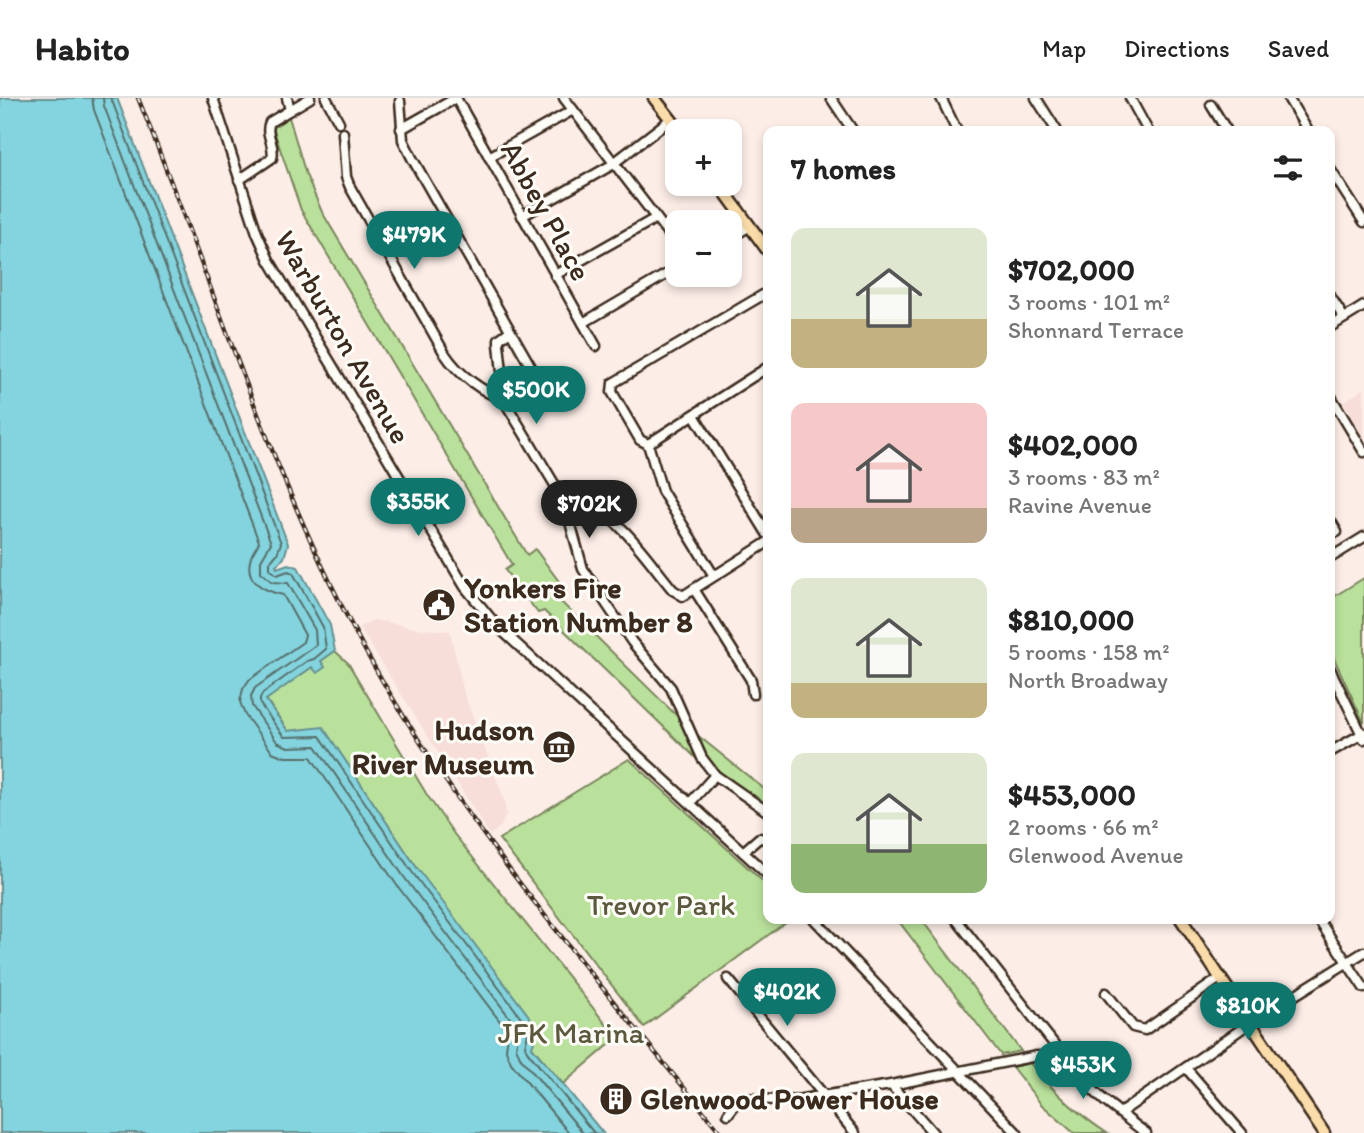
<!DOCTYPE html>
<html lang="en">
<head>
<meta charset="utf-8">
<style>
  body { margin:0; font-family:Itim,sans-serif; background:#f6f6f6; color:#222; height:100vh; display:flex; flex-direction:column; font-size:26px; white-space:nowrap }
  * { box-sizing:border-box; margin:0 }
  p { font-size:23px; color:#767676 }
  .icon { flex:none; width:38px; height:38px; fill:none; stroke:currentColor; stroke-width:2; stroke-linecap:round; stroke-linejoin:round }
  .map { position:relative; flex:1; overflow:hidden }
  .panel { position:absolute; left:763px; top:28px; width:572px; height:798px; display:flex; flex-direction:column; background:#fff; border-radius:14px; box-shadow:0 4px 10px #0003 }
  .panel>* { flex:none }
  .controls { position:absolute; left:665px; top:21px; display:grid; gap:14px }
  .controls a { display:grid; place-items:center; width:77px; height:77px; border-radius:14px; background:#fff; box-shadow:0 4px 10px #0003; font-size:35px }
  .price { position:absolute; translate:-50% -60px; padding:0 16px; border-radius:24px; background:#0f766e; color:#fff; font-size:23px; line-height:46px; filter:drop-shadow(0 2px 4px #0008) }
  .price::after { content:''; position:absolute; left:50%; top:42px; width:21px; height:16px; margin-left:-10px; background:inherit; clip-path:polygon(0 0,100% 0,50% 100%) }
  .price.current { background:#222; color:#fff }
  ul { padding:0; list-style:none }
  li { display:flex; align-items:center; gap:21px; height:175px; padding:0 28px }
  li span { display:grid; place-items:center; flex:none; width:196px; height:140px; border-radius:14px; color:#555 }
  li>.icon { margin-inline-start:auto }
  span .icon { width:84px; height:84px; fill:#fffc; stroke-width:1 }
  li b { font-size:30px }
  h2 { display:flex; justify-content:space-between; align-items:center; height:84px; padding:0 28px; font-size:30px }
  header { display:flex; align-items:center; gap:42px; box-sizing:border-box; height:98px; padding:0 35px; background:#fff; border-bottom:2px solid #e0e0e0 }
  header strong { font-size:33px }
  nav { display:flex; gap:38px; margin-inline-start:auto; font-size:24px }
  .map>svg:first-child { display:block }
  .built { fill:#f7ded8 }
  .green { fill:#bae19c; stroke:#7a865d; stroke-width:2 }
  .water { fill:#83d4de; stroke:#669091; stroke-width:2 }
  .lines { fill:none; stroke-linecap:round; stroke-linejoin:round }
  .shore { stroke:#586e6b; stroke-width:2 }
  .minor-casing { stroke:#3b2a1e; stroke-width:13 }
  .major-casing { stroke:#3b2a1e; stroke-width:15 }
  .minor { stroke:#fdfcf7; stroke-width:8 }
  .major { stroke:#fbddab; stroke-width:10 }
  .rail-casing { stroke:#3b2a1e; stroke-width:4.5 }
  .rail { stroke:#fdfcf7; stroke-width:2; stroke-dasharray:5; stroke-linecap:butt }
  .labels { text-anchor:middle; stroke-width:6; stroke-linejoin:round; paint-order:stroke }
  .street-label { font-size:30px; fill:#3b2a1e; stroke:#fdfcf7 }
  .poi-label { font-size:30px; font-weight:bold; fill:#3b2a1e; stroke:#fdfcf7; text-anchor:start }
  .park-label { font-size:30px; fill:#5b583e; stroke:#fdfcf7 }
</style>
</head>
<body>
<header>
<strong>Habito</strong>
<nav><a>Map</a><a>Directions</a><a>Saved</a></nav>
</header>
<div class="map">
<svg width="1364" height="1035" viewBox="0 0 1364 1035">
  <rect width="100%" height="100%" fill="#fcede7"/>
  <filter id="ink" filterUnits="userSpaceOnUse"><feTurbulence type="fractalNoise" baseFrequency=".0143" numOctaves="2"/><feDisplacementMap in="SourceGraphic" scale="14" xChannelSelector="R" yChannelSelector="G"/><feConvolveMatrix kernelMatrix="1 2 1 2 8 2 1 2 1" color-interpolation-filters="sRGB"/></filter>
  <g filter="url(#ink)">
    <!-- built -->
    <g class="built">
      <path d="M1364,291V340L1343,304Z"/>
      <path d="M374,522L421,531L450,533L464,596L505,704L506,717L501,728L490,737L359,529Z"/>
    </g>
    <!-- green -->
    <g class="green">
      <path d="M289,19L306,77L322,114L527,457L535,451L566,493L558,501L677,618L700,664L544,513L538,515L505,472L512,467L301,112L273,30Z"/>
      <path d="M1364,480V625L1330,552V501Z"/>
      <path d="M335,553L348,565L427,697L454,736L617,940L563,986L532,949L417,770L323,630L288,633L266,601Z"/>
      <path d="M696,636L768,694V709C739,689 705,672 696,636Z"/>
      <path d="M629,661L768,788V821H790L644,929L499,741Z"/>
      <path d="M897,821H921L1021,953L1001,957Z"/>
      <path d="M1030,965C1053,993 1077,1016 1107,1035H1074L1041,1006L1012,969Z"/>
    </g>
    <!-- water -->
    <path class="water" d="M0,0H117L288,446L284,460L276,467L277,470L288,466L298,469L330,527L335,553L321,563L325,569L317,575L312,569L266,602L288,633L323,629L417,770L538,930L532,949L603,1035H0Z"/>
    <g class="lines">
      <!-- shore -->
      <g class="shore">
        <path d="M92,0L94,12L259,444C257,449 253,453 251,459C243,483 264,493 283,497L305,537L303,544L249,582L243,591L240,604L245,617L272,654L285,659H311L396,786L508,934L506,952L511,965L569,1035"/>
        <path d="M103,0L104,8L271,445L261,462V474L272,484L288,485L315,532L316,547L255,590L251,598L252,608L277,644L288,649L316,648L404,779L519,932L516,949L520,959L583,1035"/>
        <path d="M111,0L281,445L277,456L270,464V471L277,477L288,473L293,475L323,529L326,551L314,561L307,563L263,595L260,600V606L284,639L320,638L412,774L529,930L525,948L527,953L594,1035"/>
      </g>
      <defs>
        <g id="minor">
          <path d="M213,0L257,135L269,162L465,489L497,528L768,777"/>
          <path d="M287,0L290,12"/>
          <path d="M326,0L339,24"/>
          <path d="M456,0L596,248"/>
          <path d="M564,0L677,147"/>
          <path d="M831,0L853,33"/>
          <path d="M941,0L957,33"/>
          <path d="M1036,0L1057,33"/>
          <path d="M1130,0L1148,33"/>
          <path d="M1288,0L1308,33"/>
          <path d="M400,3L403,42L412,60L539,283"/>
          <path d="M1211,7L1227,33"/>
          <path d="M401,31L456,0"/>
          <path d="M343,35L346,79L350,89L445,256C458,276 482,294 505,302"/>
          <path d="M489,59L573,12"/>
          <path d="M1330,71L1364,124"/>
          <path d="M239,82L272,60C276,47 264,36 270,24L310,0"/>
          <path d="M522,118L610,68L671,21"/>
          <path d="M730,140L750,128"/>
          <path d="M555,177L656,120"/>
          <path d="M1330,198L1344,220"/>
          <path d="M583,225L677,170"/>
          <path d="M1330,229L1364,208"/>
          <path d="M510,233L499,241V246L505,302L508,309L570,412"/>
          <path d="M1330,297L1364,354"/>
          <path d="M694,317L768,437"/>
          <path d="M648,346L640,342L612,294L613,285L768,194"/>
          <path d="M648,346L662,393L714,478"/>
          <path d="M648,346L768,269"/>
          <path d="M1330,422L1337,434"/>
          <path d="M768,444L683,498L673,492C650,465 620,417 586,407L570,412L568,417L583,471L632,544L671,590L702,660L715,677L768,714"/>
          <path d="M1330,460L1364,439"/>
          <path d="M694,491L751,582L753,596"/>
          <path d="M1330,571L1364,641"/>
          <path d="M1330,654L1364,635"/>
          <path d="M690,705L715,677"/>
          <path d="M743,754L759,740L768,741"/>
          <path d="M814,821L1017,1035"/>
          <path d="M956,821L1065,960L1066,968"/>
          <path d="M1318,821L1364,890"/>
          <path d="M728,881L855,1035"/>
          <path d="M1106,895L1133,929L1145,932L1220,880"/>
          <path d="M1186,970L1242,1035"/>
          <path d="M891,987L933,1035"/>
          <path d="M1120,1015L1250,925L1364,854"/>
          <path d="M728,1016L740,1000L790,1003L891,987L1037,958C1066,959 1085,986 1106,1004C1119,1014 1132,1025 1146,1035"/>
        </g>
        <g id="major">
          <path d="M654,0L680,33"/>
          <path d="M719,86L768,153"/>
          <path d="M1181,821L1324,1035"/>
        </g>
      </defs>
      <!-- minor casing -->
      <use href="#minor" class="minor-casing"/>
      <!-- major casing -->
      <use href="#major" class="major-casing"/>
      <!-- minor -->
      <use href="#minor" class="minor"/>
      <!-- major -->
      <use href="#major" class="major"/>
      <defs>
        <path id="rail" d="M138,0C214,186 270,380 367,556C464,730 596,881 721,1035"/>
      </defs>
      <!-- rail casing -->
      <use href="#rail" class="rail-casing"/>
      <!-- rail -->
      <use href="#rail" class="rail"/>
    </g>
  </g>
  <!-- icons -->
  <defs>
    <symbol id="civic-disc" viewBox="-11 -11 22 22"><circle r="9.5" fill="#3b2a1e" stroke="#fdfcf7"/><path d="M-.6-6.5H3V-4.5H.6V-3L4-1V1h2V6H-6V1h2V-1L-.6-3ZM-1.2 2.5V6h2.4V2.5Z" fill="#fff"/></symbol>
    <symbol id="museum-disc" viewBox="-11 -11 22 22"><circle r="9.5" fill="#3b2a1e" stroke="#fdfcf7"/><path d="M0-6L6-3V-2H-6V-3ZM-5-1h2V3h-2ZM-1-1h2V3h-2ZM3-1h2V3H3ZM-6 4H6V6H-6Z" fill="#fff"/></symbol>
    <symbol id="building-disc" viewBox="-11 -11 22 22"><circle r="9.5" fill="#3b2a1e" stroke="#fdfcf7"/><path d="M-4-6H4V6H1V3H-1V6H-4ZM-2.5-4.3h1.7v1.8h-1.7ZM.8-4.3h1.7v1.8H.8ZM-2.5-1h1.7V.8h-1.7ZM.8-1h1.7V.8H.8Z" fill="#fff"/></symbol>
  </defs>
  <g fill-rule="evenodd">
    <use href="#civic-disc" x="420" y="488" width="38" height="38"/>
    <use href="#museum-disc" x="540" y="630" width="38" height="38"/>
    <use href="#building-disc" x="597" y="982" width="38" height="38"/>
  </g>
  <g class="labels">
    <!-- street labels -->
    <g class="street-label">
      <text transform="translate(546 113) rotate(61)" y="10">Abbey Place</text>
      <text transform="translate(343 239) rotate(60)" y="10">Warburton Avenue</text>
    </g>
    <!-- poi labels -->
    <g class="poi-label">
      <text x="464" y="500">Yonkers Fire<tspan x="464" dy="34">Station Number 8</tspan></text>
      <text x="534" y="642" text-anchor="end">Hudson<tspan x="534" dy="34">River Museum</tspan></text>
      <text x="640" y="1011">Glenwood Power House</text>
    </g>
    <!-- park labels -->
    <g class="park-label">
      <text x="661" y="817">Trevor Park</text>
      <text x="571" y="945">JFK Marina</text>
    </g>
  </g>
</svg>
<div class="controls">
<a>+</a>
<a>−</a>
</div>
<b class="price" style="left:414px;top:173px">$479K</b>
<b class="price" style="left:536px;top:328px">$500K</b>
<b class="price" style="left:418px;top:440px">$355K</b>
<b class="price current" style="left:589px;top:442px">$702K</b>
<b class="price" style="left:787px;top:930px">$402K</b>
<b class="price" style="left:1248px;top:944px">$810K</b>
<b class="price" style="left:1083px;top:1003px">$453K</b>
<section class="panel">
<h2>7 homes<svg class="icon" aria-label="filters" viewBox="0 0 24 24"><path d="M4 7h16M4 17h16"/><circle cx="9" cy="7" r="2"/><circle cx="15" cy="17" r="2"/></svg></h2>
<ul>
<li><span style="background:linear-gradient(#dfe7d0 65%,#c2b280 0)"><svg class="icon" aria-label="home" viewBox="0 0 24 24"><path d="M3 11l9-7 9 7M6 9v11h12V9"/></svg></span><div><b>$702,000</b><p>3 rooms · 101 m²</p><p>Shonnard Terrace</p></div></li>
<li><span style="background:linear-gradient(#f6c9c9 75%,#b9a48a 0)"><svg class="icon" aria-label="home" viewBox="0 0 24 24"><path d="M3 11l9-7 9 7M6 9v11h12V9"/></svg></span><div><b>$402,000</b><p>3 rooms · 83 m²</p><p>Ravine Avenue</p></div></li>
<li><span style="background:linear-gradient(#dfe7d0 75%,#c2b280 0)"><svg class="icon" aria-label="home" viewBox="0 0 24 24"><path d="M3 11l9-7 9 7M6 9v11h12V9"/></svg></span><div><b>$810,000</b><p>5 rooms · 158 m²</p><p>North Broadway</p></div></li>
<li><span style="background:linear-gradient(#dfe7d0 65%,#8fb573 0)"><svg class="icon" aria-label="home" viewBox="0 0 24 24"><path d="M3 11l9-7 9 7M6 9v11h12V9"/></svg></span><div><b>$453,000</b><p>2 rooms · 66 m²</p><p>Glenwood Avenue</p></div></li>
</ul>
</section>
</div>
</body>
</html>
